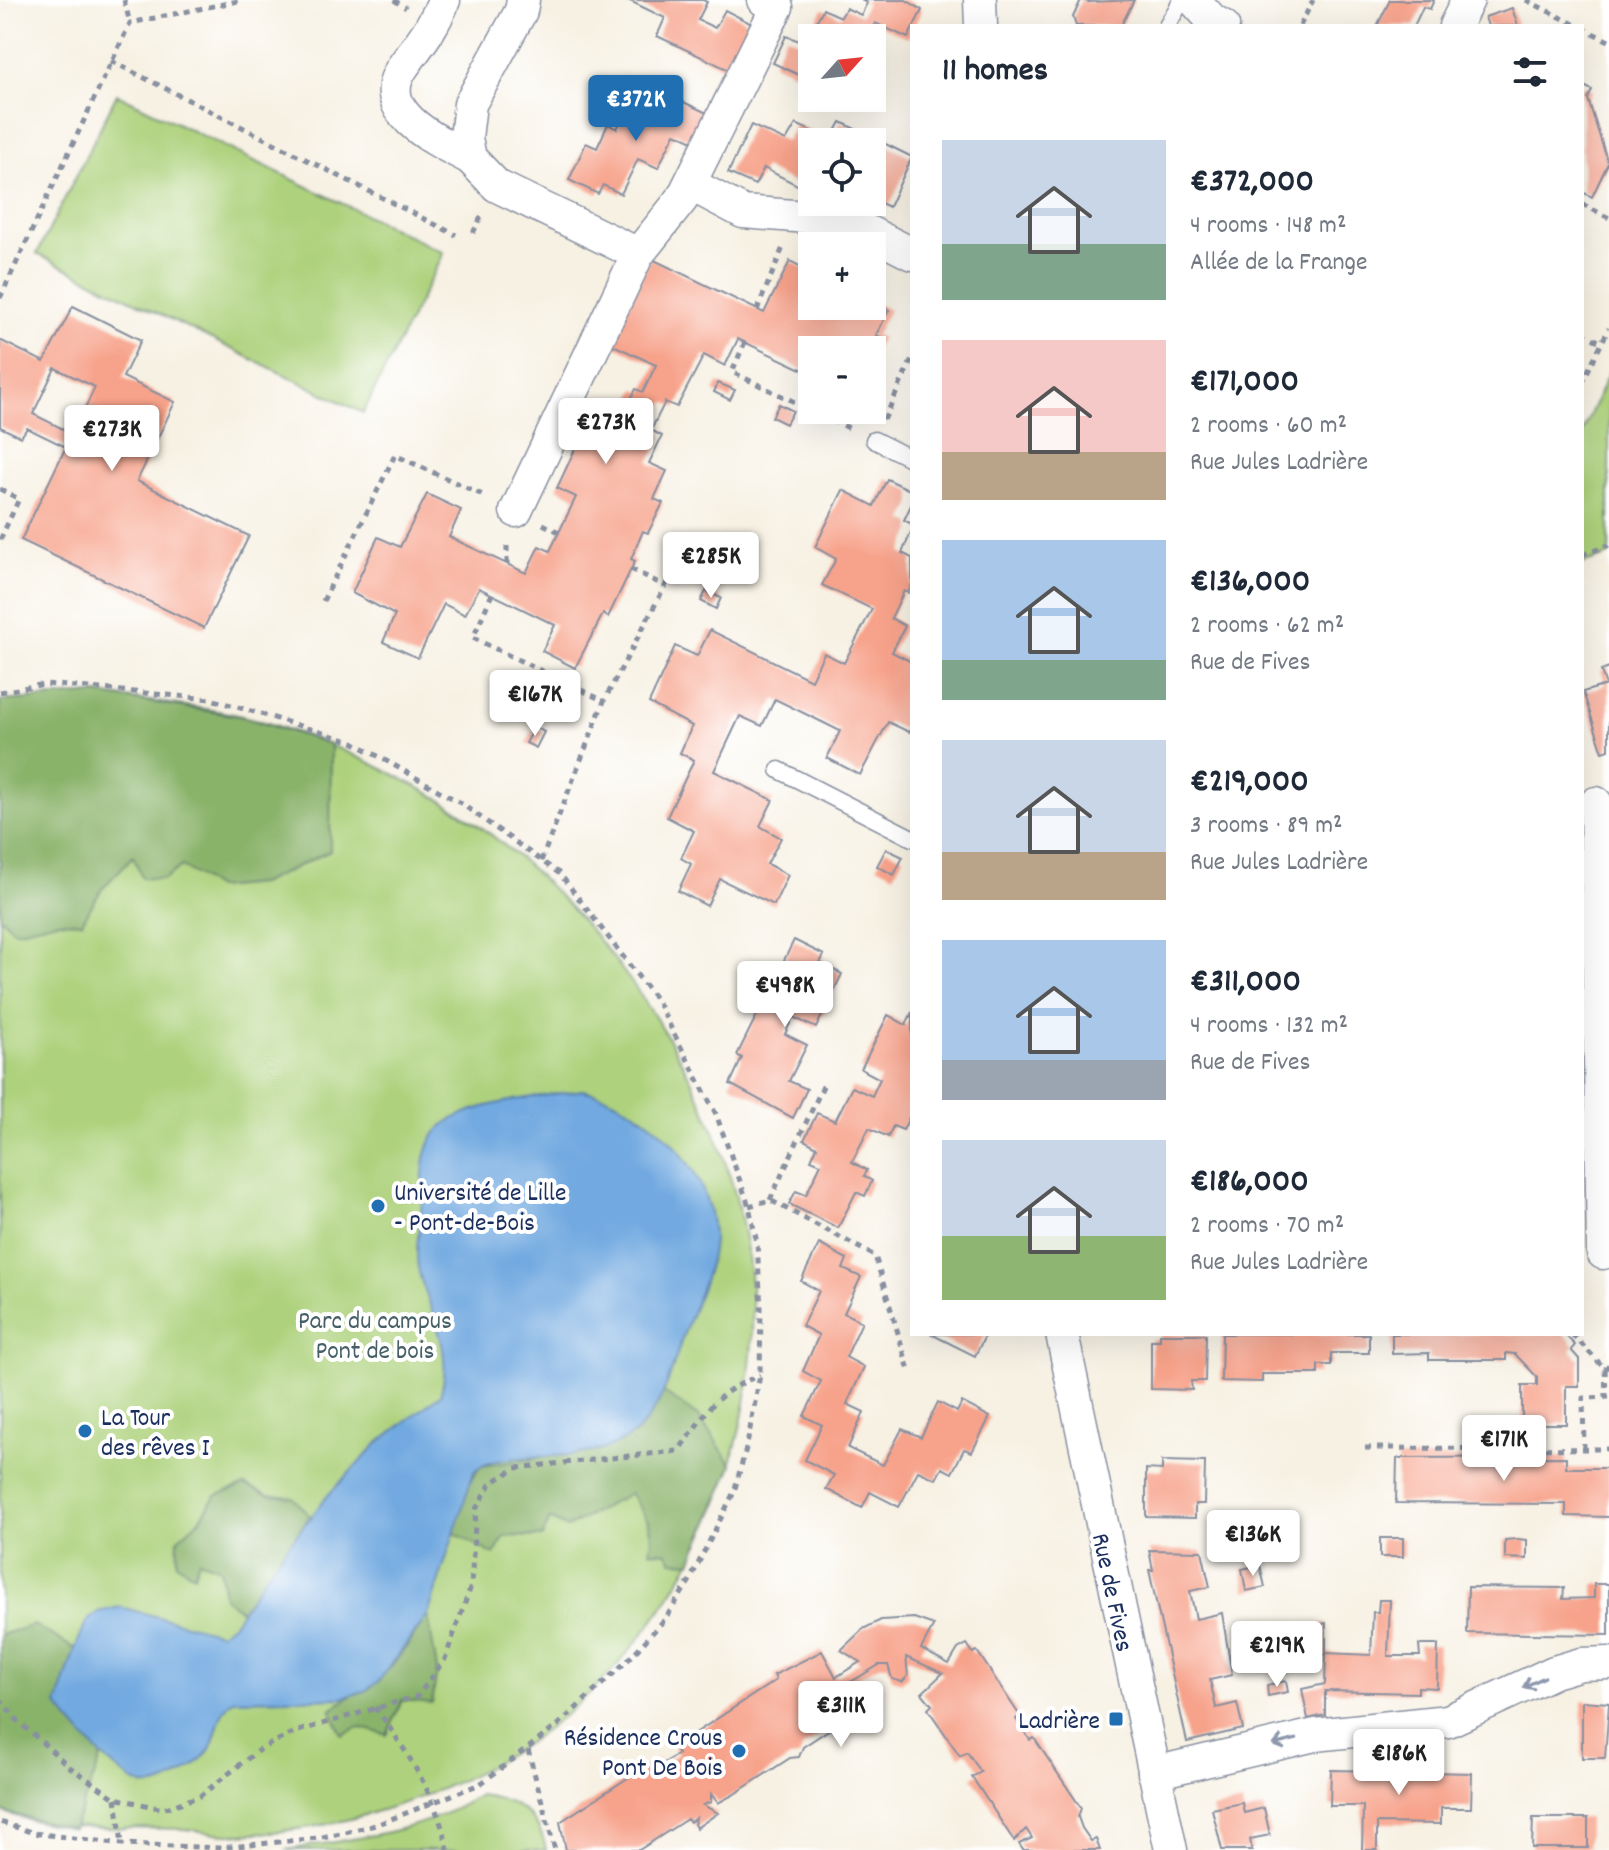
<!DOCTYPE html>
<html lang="en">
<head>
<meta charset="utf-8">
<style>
  body { margin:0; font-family:Dekko,sans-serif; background:#f2f2f3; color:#1f2937; height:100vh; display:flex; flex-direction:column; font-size:30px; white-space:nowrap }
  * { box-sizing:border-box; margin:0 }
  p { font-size:26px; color:#747a83 }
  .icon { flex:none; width:44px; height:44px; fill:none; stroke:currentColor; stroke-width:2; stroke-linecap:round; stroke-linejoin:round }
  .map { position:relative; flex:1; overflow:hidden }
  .drawer { position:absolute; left:910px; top:24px; width:674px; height:1312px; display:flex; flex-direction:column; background:#fff; border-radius:0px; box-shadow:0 8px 32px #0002 }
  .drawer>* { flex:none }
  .needle { width:52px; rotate:63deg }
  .buttons { position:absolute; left:798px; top:24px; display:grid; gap:16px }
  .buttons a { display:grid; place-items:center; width:88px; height:88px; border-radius:0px; background:#fff; box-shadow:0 8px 32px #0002; font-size:40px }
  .price { position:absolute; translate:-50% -68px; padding:0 18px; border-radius:8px; background:#fff; color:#222; font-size:26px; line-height:52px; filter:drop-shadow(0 2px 4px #0008) }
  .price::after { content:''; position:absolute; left:50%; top:48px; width:24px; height:18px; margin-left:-12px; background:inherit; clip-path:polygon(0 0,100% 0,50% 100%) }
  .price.on { background:#1f6fb2; color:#fff }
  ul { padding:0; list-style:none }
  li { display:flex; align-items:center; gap:24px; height:200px; padding:0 32px }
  li span { display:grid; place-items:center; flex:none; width:224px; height:160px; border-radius:0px; color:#555 }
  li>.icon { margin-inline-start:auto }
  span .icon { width:96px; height:96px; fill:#fffc; stroke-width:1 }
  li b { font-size:34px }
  h2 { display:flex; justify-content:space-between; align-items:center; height:96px; padding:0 32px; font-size:34px }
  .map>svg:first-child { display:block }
  .green { fill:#add17b; stroke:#64806c; stroke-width:2 }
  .forest { fill:#8ab36b; stroke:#527164; stroke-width:2 }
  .water { fill:#71a9e0; stroke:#466c9f; stroke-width:2 }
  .building { fill:#f7a28a; fill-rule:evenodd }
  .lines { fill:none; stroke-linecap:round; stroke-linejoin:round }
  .service-casing { stroke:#8990a0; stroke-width:19 }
  .minor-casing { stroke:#8990a0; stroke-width:35 }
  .path { stroke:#8990a0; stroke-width:5; stroke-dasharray:6 6; stroke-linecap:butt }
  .service { stroke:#fff; stroke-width:16 }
  .minor { stroke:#fff; stroke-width:32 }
  .oneway { stroke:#8d97ae }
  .poi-dot { fill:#1f6fb2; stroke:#fff; stroke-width:3 }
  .labels { text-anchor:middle; stroke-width:8; stroke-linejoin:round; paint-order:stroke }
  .poi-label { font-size:26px; fill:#1b2f5e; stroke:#fff; text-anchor:start }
  .park-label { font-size:26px; fill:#476067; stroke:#fff }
  .street-label { font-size:26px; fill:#1b2f5e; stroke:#fff }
</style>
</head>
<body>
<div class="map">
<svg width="1609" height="1850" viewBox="0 0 1609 1850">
  <rect width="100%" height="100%" fill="#fff"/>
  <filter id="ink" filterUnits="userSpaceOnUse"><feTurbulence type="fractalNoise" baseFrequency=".0125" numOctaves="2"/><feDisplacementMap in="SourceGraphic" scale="16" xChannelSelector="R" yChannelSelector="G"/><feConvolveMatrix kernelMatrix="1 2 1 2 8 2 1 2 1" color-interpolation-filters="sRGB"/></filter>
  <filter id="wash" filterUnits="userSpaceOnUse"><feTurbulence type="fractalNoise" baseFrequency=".006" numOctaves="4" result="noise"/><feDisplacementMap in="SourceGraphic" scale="32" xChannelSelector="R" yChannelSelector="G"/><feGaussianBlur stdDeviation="1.8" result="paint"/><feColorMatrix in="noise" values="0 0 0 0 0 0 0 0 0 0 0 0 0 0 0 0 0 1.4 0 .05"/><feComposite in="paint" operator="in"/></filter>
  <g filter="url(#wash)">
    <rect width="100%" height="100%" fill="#f7f1e3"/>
    <!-- green -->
    <g class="green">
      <path d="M117,94L444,253L363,413L37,254Z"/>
      <path d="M1609,372V555L1582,564V433Z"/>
      <path d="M97,694C144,701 192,705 238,715C304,730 369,760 427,792C509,838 581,911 635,987C699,1078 747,1187 752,1300C759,1477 666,1656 515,1751C471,1779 415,1801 365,1815C324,1827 275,1833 233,1834C216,1834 199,1830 182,1829C117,1826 64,1834 0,1811V701Z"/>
      <path d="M479,1795C513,1799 540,1814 546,1850H285C352,1838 421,1834 479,1795Z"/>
    </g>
    <!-- forest -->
    <g class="forest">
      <path d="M97,694L240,716L331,744L330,851L260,884L216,888L182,866L164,879L142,878L133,856L101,890L82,922L57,921L15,931L0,917V701Z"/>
      <path d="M663,1392L699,1417L732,1465L691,1562L672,1561L666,1552L650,1551C657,1527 643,1513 630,1493L567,1528L550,1519L542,1537L505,1536L494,1555L453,1532L468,1483L481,1466L533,1459L639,1429Z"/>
      <path d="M245,1485L268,1495L293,1497L310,1516L241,1611L224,1598L220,1568L199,1560L194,1575L177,1563L178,1539L201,1518L215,1496Z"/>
      <path d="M428,1615L437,1670L432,1703L402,1700L387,1735L359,1727L342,1735L331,1711C347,1694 371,1689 387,1671C403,1655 415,1633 428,1615Z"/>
      <path d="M34,1625L75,1649L57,1705L103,1754L73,1829L0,1811V1635Z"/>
    </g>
    <!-- water -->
    <path class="water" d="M582,1090C646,1103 710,1165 713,1234C714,1267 693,1307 682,1339C672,1370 662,1408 637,1431C592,1472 508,1444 474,1471L428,1615L378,1682L367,1690L343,1698L233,1700C217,1713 219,1731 210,1749C204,1759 192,1767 183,1774C172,1780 155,1790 142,1785C114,1774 76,1729 57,1705L75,1649L86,1622L98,1612L120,1607L220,1633L233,1623L275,1562L329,1494L378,1443L440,1395C454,1354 432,1315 420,1276C413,1255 420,1225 422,1203C423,1181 421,1156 433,1137C454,1101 544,1097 582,1090Z"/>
    <g id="blocks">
      <!-- building -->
      <g class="building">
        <path d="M628,0H703L707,2L698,20L715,28L725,10L752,24L729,70L657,36L665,18Z"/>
        <path d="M861,0H906L922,10L908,38L875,23L868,38H812V81L773,63L786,36L805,43L823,9L841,17L846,8L861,15L867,3Z"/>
        <path d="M1081,0L1089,2L1134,0L1121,26H1076L1073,17Z"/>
        <path d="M1390,0H1434L1430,9L1423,7L1414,26H1377Z"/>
        <path d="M1512,8L1518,26H1488L1485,17Z"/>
        <path d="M1582,85L1592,90L1588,99L1608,163L1592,197L1582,192Z"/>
        <path d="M660,91L707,113L693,141L675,133L658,168L638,159L621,194L603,185L598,194L569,180L586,143L597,148L608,124L617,129L622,117L632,121L644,97L655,102Z"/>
        <path d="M841,122L912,157L889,207L872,199V142H812V169L809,167L799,186L764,168L755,185L728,173L751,125L786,141L796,124L831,140Z"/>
        <path d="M650,258L764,313L790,261L812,272V306H872V301L889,310L876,335L882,338L872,356V350H812V374L738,339L725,366L704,355L677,407L665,402L651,430L662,436L649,463L667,471L654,499L663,503L648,533L643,531L631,559L635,561L608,617L603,614L575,668L542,651L555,625L479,588L465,615L444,604L418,658L383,642L395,615L352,593L378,537L400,547L427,494L461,510L449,537L526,573L539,546L550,551L576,497L557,488L583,432H587L600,406L622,416L636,389L643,392L656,365L611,344Z"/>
        <path d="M73,306L141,340L123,377L175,402L137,481L249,536L204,628L21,540L66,447L27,428L21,437L0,427V340L44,362ZM55,368L95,387L73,434L33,414Z"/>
        <path d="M718,383L735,390L730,400L714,392Z"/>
        <path d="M779,404L793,411L786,424L772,417Z"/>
        <path d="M887,479L912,491V503L904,520L912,524V530L902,553L912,558V584L908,593L904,591L891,618L905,626L892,652L912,662V726L909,732L888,722L860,775L827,758L840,731L824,723L775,699L762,726L740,716L714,771L773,800L760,826L781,838L767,864L788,875L774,905L720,879L707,906L678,891L691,864L681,858L694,831L667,817L694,760L680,753L692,726L649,703L675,646L697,656L710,630L811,680L824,653L844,663L872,609L822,585L836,559L815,547L843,490L874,506Z"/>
        <path d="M706,591L721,598L716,609L701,601Z"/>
        <path d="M1609,668V750L1603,752L1583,692L1606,685L1601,671Z"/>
        <path d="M535,727L544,732L536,748L526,743Z"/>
        <path d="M886,849L903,857L894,875L877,866Z"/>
        <path d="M794,940L824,955L820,963L842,974L816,1028L793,1017L785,1034L807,1045L789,1081L807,1089L793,1118L730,1084L742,1058L737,1055Z"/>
        <path d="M912,1012V1112L903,1130L893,1126L888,1137L869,1128L852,1162L867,1170L864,1176L872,1181L865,1196L856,1192L838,1228L789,1204L796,1191L806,1195L821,1164L811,1160L817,1147L804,1140L817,1113L835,1121L852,1087L872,1096L880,1079L861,1069L888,1015L906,1025Z"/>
        <path d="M819,1244L847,1259L843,1269L861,1277L844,1313L862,1322L846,1357L864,1367L847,1404L864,1412L848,1448L883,1465L902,1429L921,1437L938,1402L957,1412L962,1402L990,1417L972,1452L964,1449L952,1473L942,1468L936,1479L918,1471L899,1507L870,1492L862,1508L826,1489L834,1475L805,1460L822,1425L804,1416L821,1381L803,1371L819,1335L802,1326L819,1291L801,1281Z"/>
        <path d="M931,1334H986L975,1356Z"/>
        <path d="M1160,1334H1206L1205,1381H1191L1192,1390L1151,1389V1340H1160Z"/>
        <path d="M1222,1334H1369V1353H1331V1365H1318V1374H1262V1382L1221,1381Z"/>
        <path d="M1392,1334H1564L1575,1345L1571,1350L1579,1359V1386H1566V1424H1522V1385H1537V1377L1515,1354L1506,1353V1360H1429V1353L1392,1354Z"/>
        <path d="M1566,1457V1468H1609V1517L1566,1516V1504L1396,1503L1397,1458Z"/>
        <path d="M1162,1461L1205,1462L1204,1504H1195V1518L1146,1517V1469L1162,1470Z"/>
        <rect x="1380" y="1538" width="23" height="19"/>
        <path d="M1517,1539L1527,1540V1559L1505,1558V1540Z"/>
        <path d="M1149,1550L1202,1551L1210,1587L1190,1591L1196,1619L1222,1613L1232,1675L1210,1680L1216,1708L1237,1703L1243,1729L1187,1742L1149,1570H1153Z"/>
        <path d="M1260,1565L1265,1587L1246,1591L1242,1569Z"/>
        <path d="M1594,1584H1609V1635L1467,1633L1468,1587L1564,1588L1563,1599L1594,1598Z"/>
        <path d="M1379,1600H1390L1388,1656H1420L1419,1645H1438L1437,1688L1418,1687V1693L1325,1691V1715L1308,1719L1302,1689L1325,1684L1326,1654L1316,1657L1312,1626L1326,1623V1653L1371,1655L1373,1612H1378Z"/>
        <path d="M914,1618L934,1625L921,1649L949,1664L958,1649L967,1644L973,1653L977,1651L1020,1716L1016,1719L1030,1740L1034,1738L1081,1808L1078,1817L1082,1828L1091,1841L1096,1839L1100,1850H1023L1019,1844L1032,1838L1026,1829L1014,1841L972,1777L981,1772L967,1752L960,1756L928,1709L932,1705L922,1693L943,1673L906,1657L908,1676L902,1682L892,1679L888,1665H879L841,1688L849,1713L845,1719L803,1747L799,1757L790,1758L733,1795L718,1803L711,1794V1802L703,1805L718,1813L696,1828L694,1824L696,1818L690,1822L687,1819L639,1850H566L560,1822L657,1759L661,1765L678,1754L674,1747L776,1680L774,1675L822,1651L836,1677L860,1662L841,1650L863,1629L881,1620Z"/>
        <path d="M1274,1623L1278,1645L1259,1649L1254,1627Z"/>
        <path d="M1286,1681L1288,1692L1268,1696L1267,1685Z"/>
        <path d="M1582,1701L1609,1703L1605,1758H1582Z"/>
        <path d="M1331,1770L1472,1773L1471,1808H1441V1824L1377,1823V1850H1362L1363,1806H1330Z"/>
        <path d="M1242,1803L1244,1813L1264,1808L1270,1835L1250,1839L1252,1850H1222L1212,1809Z"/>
        <path d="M1533,1818H1588V1848H1532Z"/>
      </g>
    </g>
  </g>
  <g filter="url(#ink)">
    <use href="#blocks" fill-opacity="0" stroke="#8990a0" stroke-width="2"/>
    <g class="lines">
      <defs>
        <g id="service">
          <path d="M1167,26L1182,0"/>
          <path d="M874,440L912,459"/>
          <path d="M779,770L912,838"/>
        </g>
        <g id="minor">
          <path d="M444,0C434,27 418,45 402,68C372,113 441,143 470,158"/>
          <path d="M523,0L521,11L470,104L466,138L470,158L497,186L638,254"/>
          <path d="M980,0L981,26"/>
          <path d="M1194,0L1212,20L1223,26"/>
          <path d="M1455,26L1468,0"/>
          <path d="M690,184L743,212L845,220L912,254"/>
          <path d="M516,511L638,254L682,199L777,7L764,0"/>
          <path d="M1596,803L1603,1253"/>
          <path d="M1062,1334L1171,1850"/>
          <path d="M1154,1773L1315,1735L1448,1721L1554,1672L1581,1664L1609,1663"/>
        </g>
      </defs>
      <!-- service casing -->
      <use href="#service" class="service-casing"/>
      <!-- minor casing -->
      <use href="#minor" class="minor-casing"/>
      <!-- path -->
      <g class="path">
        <path d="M124,0L130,23"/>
        <path d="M394,0L406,8"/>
        <path d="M1526,0L1578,26"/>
        <path d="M1300,26L1313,0"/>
        <path d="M1582,28L1609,41"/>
        <path d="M111,61L456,235"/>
        <path d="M1582,204L1609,218"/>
        <path d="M473,233L483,213"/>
        <path d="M0,298L130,23L243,0"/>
        <path d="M757,310L784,245"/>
        <path d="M1582,333L1601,342"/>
        <path d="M745,342L732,372L853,430"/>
        <path d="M1582,383L1609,328"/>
        <path d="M884,420L912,359"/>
        <path d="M0,489L19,499L0,540"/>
        <path d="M543,524L559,532"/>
        <path d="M1582,555L1609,545"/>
        <path d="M507,564V542"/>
        <path d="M631,569L665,586"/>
        <path d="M492,594L473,638L604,701"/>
        <path d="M323,601L395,455L487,497"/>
        <path d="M0,692L45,684L211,699L353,742L459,802L560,874L657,1001L716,1114L749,1206L757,1243L761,1308L760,1375L747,1445L734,1492L689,1582L665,1619L629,1659L557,1726L480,1784L376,1825L318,1838L220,1848L122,1844L34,1833L0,1822"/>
        <path d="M541,861L604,701L672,573"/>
        <path d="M770,1200L824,1084"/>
        <path d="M749,1206L770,1200L875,1256L909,1370"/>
        <path d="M1572,1334L1605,1369L1609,1365"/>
        <path d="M1605,1369L1606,1397"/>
        <path d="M1365,1448L1609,1449"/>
        <path d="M1584,1449L1583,1398L1609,1397"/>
        <path d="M0,1699L18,1721L71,1768L115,1798L163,1809L200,1796L260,1749L295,1732L418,1696L445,1659L471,1586L476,1509L491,1483L516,1468L678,1451C710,1410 708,1397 760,1375"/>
        <path d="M375,1707C408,1753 436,1795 448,1850"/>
        <path d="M528,1750L555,1850"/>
        <path d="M116,1798L122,1844"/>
      </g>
      <!-- service -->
      <use href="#service" class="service"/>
      <!-- minor -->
      <use href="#minor" class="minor"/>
    </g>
    <!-- one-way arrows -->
    <defs><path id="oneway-shaft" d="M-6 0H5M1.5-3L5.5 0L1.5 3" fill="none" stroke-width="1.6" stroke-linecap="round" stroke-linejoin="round" transform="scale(2)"/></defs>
    <g class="oneway">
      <use href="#oneway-shaft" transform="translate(1534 1682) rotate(155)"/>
      <use href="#oneway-shaft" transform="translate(1285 1742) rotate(166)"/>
    </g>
  </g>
  <!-- markers -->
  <g class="poi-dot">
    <circle cx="378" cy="1206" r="8"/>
    <circle cx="85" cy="1431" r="8"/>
    <rect x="1108" y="1711" width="16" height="16" rx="4"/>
    <circle cx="739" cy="1751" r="8"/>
  </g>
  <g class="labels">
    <!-- poi labels -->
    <g class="poi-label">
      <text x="394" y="1200">Université de Lille<tspan x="394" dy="30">- Pont-de-Bois</tspan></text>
      <text x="101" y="1425">La Tour<tspan x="101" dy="30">des rêves I</tspan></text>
      <text x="1100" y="1728" text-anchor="end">Ladrière</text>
      <text x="723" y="1745" text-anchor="end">Résidence Crous<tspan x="723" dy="30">Pont De Bois</tspan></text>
    </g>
    <!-- park labels -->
    <g class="park-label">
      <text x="375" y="1328">Parc du campus<tspan x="375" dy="30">Pont de bois</tspan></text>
    </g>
    <!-- street labels -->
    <g class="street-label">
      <text transform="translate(1114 1592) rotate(78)" y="9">Rue de Fives</text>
    </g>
  </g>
</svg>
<div class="buttons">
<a><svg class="needle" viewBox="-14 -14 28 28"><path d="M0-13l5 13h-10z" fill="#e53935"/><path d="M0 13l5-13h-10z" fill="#747a83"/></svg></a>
<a><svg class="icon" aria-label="locate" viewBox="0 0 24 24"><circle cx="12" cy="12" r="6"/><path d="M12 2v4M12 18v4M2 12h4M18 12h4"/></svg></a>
<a>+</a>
<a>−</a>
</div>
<b class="price on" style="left:636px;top:143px">€372K</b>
<b class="price" style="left:606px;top:466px">€273K</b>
<b class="price" style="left:112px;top:473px">€273K</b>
<b class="price" style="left:711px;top:600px">€285K</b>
<b class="price" style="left:535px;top:738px">€167K</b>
<b class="price" style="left:785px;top:1029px">€498K</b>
<b class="price" style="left:1504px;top:1483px">€171K</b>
<b class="price" style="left:1253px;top:1578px">€136K</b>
<b class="price" style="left:1277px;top:1689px">€219K</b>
<b class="price" style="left:841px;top:1749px">€311K</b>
<b class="price" style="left:1399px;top:1797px">€186K</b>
<section class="drawer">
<h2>11 homes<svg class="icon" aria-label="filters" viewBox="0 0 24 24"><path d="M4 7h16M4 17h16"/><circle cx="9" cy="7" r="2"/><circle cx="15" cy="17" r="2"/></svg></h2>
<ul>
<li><span style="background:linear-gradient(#c9d6e8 65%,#7fa58c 0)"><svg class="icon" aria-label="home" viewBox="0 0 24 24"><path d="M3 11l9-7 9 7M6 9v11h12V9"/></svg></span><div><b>€372,000</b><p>4 rooms · 148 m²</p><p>Allée de la Frange</p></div></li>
<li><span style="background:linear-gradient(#f6c9c9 70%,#b9a48a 0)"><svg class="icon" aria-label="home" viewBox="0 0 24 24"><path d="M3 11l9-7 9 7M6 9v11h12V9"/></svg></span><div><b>€171,000</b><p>2 rooms · 60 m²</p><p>Rue Jules Ladrière</p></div></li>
<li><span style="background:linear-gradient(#a9c7e8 75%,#7fa58c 0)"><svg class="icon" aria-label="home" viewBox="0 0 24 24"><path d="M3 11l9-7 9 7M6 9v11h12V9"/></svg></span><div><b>€136,000</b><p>2 rooms · 62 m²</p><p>Rue de Fives</p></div></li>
<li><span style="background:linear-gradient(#c9d6e8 70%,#b9a48a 0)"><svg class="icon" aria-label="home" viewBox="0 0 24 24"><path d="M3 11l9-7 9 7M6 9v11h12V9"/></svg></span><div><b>€219,000</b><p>3 rooms · 89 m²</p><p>Rue Jules Ladrière</p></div></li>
<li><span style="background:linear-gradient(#a9c7e8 75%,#9aa5b1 0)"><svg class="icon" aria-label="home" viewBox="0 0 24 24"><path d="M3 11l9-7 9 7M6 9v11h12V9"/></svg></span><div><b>€311,000</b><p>4 rooms · 132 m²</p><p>Rue de Fives</p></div></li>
<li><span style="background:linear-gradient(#c9d6e8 60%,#8fb573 0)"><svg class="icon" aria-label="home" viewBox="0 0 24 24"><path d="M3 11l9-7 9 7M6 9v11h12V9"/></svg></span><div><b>€186,000</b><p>2 rooms · 70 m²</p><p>Rue Jules Ladrière</p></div></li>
</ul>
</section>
</div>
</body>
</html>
